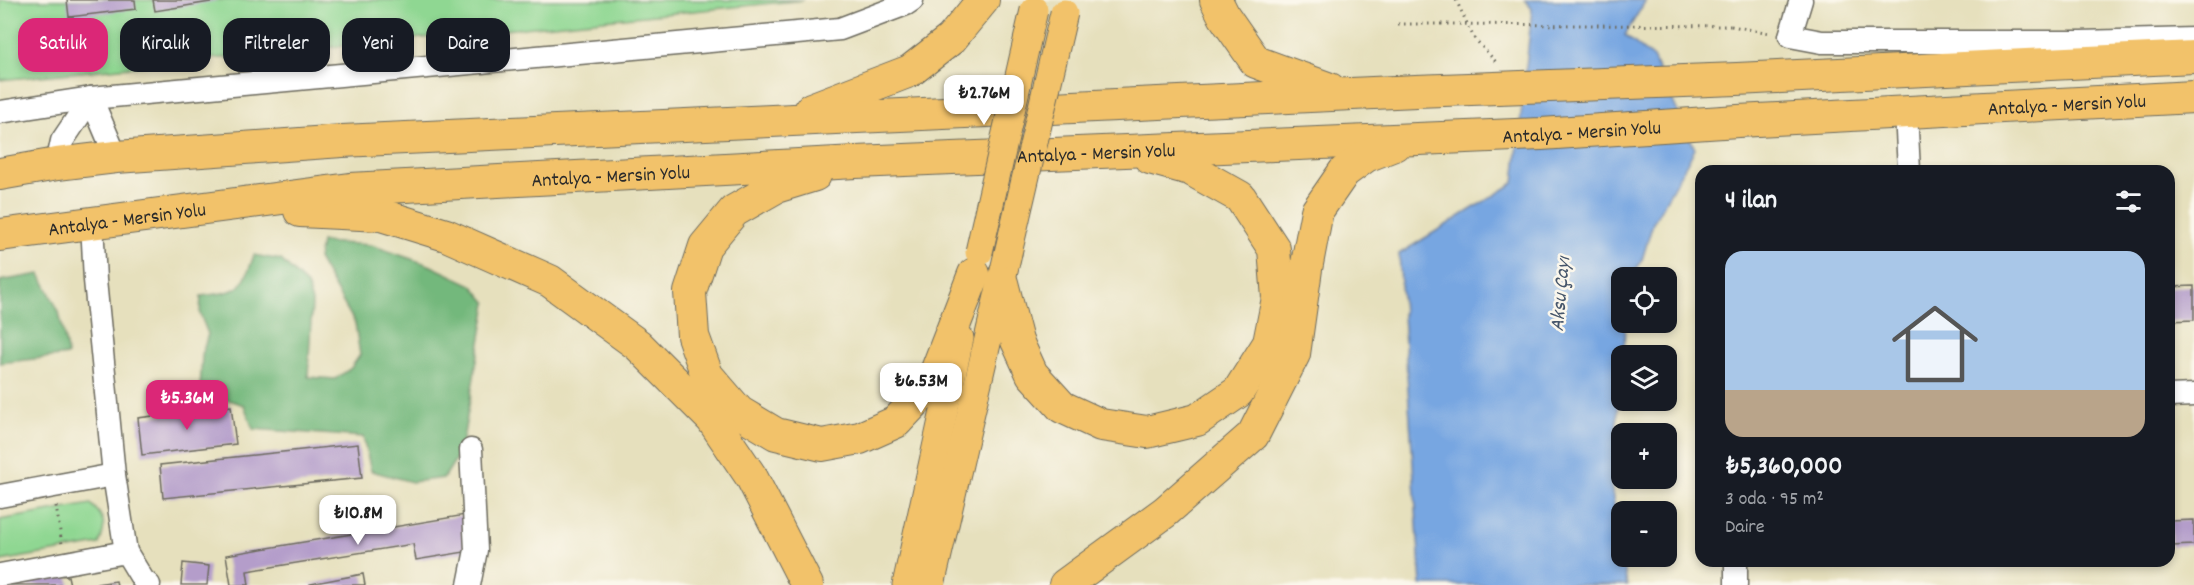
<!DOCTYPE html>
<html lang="tr">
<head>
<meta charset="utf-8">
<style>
  body { margin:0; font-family:Dekko,sans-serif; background:#20242c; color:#f1f3f6; height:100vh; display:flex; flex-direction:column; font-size:22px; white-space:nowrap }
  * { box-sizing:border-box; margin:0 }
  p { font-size:20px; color:#9ea1a6 }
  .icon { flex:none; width:33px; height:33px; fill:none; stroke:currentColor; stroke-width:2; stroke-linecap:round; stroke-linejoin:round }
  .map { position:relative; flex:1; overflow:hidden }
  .side { position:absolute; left:1695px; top:165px; width:480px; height:402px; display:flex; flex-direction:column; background:#171b24; border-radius:18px; box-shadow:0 3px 9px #0003 }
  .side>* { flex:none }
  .banner { position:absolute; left:18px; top:18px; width:570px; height:54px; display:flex; gap:12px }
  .fabs { position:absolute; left:1611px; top:267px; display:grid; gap:12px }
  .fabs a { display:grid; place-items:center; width:66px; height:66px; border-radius:12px; background:#171b24; box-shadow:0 3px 9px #0003; font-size:30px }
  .price { position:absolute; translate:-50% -51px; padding:0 14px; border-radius:12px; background:#fff; color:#222; font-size:20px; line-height:39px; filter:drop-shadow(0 2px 3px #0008) }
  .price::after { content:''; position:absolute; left:50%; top:36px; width:18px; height:14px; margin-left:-9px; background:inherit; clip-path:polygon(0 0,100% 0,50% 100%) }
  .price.on { background:#db2777; color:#fff }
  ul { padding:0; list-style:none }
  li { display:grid; align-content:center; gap:12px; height:318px; padding:0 30px }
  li+li { border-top:2px solid #363941 }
  li span { display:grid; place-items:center; height:186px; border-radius:18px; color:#555 }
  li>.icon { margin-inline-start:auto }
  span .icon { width:108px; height:108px; fill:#fffc; stroke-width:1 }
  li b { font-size:26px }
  h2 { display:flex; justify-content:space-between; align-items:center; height:72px; padding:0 30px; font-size:26px }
  .pill { padding:0 21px; border-radius:18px; background:#171b24; box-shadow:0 3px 9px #0003; font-size:21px; line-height:54px }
  .pill.on { background:#db2777; color:#fff }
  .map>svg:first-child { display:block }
  .green { fill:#8fd792; stroke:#5d815e; stroke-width:1.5 }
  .forest { fill:#73b87c; stroke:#4f7254; stroke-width:1.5 }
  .water { fill:#77a6e1; stroke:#516886; stroke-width:1.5 }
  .building { fill:#b49dca }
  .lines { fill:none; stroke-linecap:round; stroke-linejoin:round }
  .minor-casing { stroke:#6c6a5e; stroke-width:25 }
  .major-casing { stroke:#6c6a5e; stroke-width:29 }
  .highway-casing { stroke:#6c6a5e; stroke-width:34 }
  .path { stroke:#6c6a5e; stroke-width:3; stroke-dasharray:1.5 4.5; stroke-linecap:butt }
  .minor { stroke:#fff; stroke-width:22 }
  .major { stroke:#f2c26a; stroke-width:27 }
  .highway { stroke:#f2c26a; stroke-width:32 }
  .major-bridge-casing { stroke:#6c6a5e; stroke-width:29; stroke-linecap:butt }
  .path-bridge { stroke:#6c6a5e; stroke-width:3; stroke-dasharray:1.5 4.5; stroke-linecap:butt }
  .major-bridge { stroke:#f2c26a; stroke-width:27 }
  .labels { text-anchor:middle; stroke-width:5; stroke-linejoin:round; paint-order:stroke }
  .street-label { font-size:20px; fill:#2b2b2b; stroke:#fbf7ec }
  .water-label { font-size:21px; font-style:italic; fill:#46566b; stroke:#fbf7ec }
</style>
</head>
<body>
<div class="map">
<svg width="2194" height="585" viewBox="0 0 2194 585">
  <rect width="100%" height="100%" fill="#fbf7ec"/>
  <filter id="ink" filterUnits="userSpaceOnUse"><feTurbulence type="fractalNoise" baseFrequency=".0167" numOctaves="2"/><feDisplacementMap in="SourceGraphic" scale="12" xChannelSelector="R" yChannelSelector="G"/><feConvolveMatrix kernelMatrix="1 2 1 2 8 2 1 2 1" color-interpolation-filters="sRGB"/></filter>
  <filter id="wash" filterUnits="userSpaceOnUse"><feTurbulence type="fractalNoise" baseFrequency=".008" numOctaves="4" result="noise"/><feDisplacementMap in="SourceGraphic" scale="24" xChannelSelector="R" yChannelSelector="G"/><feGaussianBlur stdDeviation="1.35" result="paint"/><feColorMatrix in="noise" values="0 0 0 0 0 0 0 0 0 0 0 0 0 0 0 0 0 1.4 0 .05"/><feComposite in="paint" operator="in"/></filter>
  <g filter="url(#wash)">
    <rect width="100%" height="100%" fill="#e6e0bd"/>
    <!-- green -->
    <g class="green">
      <path d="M0,0H804L0,80Z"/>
      <path d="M91,504C105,517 107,526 99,544L0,561V520Z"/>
    </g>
    <!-- forest -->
    <g class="forest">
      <path d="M321,242L371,245L429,265L472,285L487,303L461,451L444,478L412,482L371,471L363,437L253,429L244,405L200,390L202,355L208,334L200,314L201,296C239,291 242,292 254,255L281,260L307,285L312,302L308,377L335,379L351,368L360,355L355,323L318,259Z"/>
      <path d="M40,274L59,312L68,355L0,363V281Z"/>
    </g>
    <!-- water -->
    <path class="water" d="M1525,0H1646L1625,35L1653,58L1695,149L1653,223L1642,260L1632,277L1622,278V322L1625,323L1624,355L1622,356L1621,378L1611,485L1627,585H1421L1399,254L1514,183L1532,9Z"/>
    <g id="blocks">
      <!-- building -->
      <g class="building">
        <path d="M67,0H135L136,9L69,17Z"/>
        <path d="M153,0H216V1L155,11Z"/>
        <path d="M2194,286V320L2169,321V287Z"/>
        <path d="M231,406L236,444L142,455L138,418Z"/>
        <path d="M358,444L362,478L163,498L160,465Z"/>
        <path d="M465,515L471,551L416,560L413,544L247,571L249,585H231L226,555Z"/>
        <path d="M2194,520V545L2171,546L2170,521Z"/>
        <path d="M183,563L209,566L207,585H181Z"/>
        <path d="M42,574L68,576L70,585H0Z"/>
        <path d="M363,574L365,585H310V584Z"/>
        <path d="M116,581L117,585H97V584Z"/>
      </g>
    </g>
  </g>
  <g filter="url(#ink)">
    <use href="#blocks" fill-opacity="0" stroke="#6c6a5e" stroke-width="1.5"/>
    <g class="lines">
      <defs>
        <g id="minor">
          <path d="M1801,0L1790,36L1822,42H2081L2194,39"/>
          <path d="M91,98L116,157"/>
          <path d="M0,112L91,98L840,29L906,4L912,0"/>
          <path d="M1906,112L1909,171"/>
          <path d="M57,164L62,141L91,98"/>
          <path d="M92,223L95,280L114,475L126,552L143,580L149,585"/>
          <path d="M2169,396L2194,395"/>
          <path d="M0,496L114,475"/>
          <path d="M1736,561V585"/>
          <path d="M0,575L126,552"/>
          <path d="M469,585L476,550L471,450"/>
        </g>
        <g id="major">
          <path d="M906,585L960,338"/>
          <path d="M931,585L1008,253"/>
        </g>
        <g id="highway">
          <path d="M1216,0L1224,16L1256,62L1330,89"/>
          <path d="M811,109L910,71L951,39L983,0"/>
          <path d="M0,174L57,164L116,157L342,141L1416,91L1737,79L2194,57"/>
          <path d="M815,175L776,187L734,211L705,246L690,292L693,336L707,375L739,412L776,434L822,445L860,438L896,422L931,385L974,274"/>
          <path d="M300,211L381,215L446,235L550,281L638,345L712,419L752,478L807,585"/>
          <path id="s1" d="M0,235L350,189L856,162L1541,134L1738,121L2194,97"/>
          <path d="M1002,283L1017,341L1032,374L1062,407L1101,425L1147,432L1197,420L1238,392L1269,343L1278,298L1274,249L1240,197L1190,169L1150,158"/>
          <path d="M1065,585L1165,512L1253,435L1294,354L1306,269L1317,211L1344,172L1366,156L1394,145"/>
        </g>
      </defs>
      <!-- minor casing -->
      <use href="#minor" class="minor-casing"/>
      <!-- major casing -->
      <use href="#major" class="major-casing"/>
      <!-- highway casing -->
      <use href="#highway" class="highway-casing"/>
      <!-- path -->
      <g class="path">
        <path d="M1456,0L1474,38L1497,63"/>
        <path d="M1398,24H1441"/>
        <path d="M1731,26L1770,33"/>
        <path d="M56,506L62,544"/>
      </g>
      <!-- minor -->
      <use href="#minor" class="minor"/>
      <!-- major -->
      <use href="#major" class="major"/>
      <!-- highway -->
      <use href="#highway" class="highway"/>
      <defs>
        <g id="major-bridge">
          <path d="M979,252L1034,10"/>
          <path d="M1008,253L1064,13"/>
        </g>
      </defs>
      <!-- major-bridge casing -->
      <use href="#major-bridge" class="major-bridge-casing"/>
      <!-- path-bridge -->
      <path class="path-bridge" d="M1441,24L1731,26"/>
      <!-- major-bridge -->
      <use href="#major-bridge" class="major-bridge"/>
    </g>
  </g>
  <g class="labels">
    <!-- street labels -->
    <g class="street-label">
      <text dy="7" stroke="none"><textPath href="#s1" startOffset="2072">Antalya - Mersin Yolu</textPath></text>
      <text dy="7" stroke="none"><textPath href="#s1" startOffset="1586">Antalya - Mersin Yolu</textPath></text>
      <text dy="7" stroke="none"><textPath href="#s1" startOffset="1100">Antalya - Mersin Yolu</textPath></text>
      <text dy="7" stroke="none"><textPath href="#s1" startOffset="614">Antalya - Mersin Yolu</textPath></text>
      <text dy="7" stroke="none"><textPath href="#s1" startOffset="128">Antalya - Mersin Yolu</textPath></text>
    </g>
    <!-- water labels -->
    <g class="water-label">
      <text transform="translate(1559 294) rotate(-85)" y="7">Aksu Çayı</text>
    </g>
  </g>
</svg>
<div class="fabs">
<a><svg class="icon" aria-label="locate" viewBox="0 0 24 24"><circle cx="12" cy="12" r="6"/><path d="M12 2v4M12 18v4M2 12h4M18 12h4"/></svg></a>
<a><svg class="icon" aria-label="layers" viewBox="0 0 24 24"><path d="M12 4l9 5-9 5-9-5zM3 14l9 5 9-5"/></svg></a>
<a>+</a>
<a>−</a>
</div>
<b class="price" style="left:984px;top:126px">₺2.76M</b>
<b class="price" style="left:921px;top:414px">₺6.53M</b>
<b class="price on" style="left:187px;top:431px">₺5.36M</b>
<b class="price" style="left:358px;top:546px">₺10.8M</b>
<div class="banner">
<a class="pill on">Satılık</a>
<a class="pill">Kiralık</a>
<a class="pill">Filtreler</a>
<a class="pill">Yeni</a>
<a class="pill">Daire</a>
</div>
<section class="side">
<h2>4 ilan<svg class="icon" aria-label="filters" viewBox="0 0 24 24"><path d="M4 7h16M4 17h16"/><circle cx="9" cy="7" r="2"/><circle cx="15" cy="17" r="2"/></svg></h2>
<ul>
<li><span style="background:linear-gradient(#a9c7e8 75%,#b9a48a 0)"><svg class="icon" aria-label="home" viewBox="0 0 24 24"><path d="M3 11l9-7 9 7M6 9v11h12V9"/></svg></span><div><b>₺5,360,000</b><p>3 oda · 95 m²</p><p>Daire</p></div></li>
</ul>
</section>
</div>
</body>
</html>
